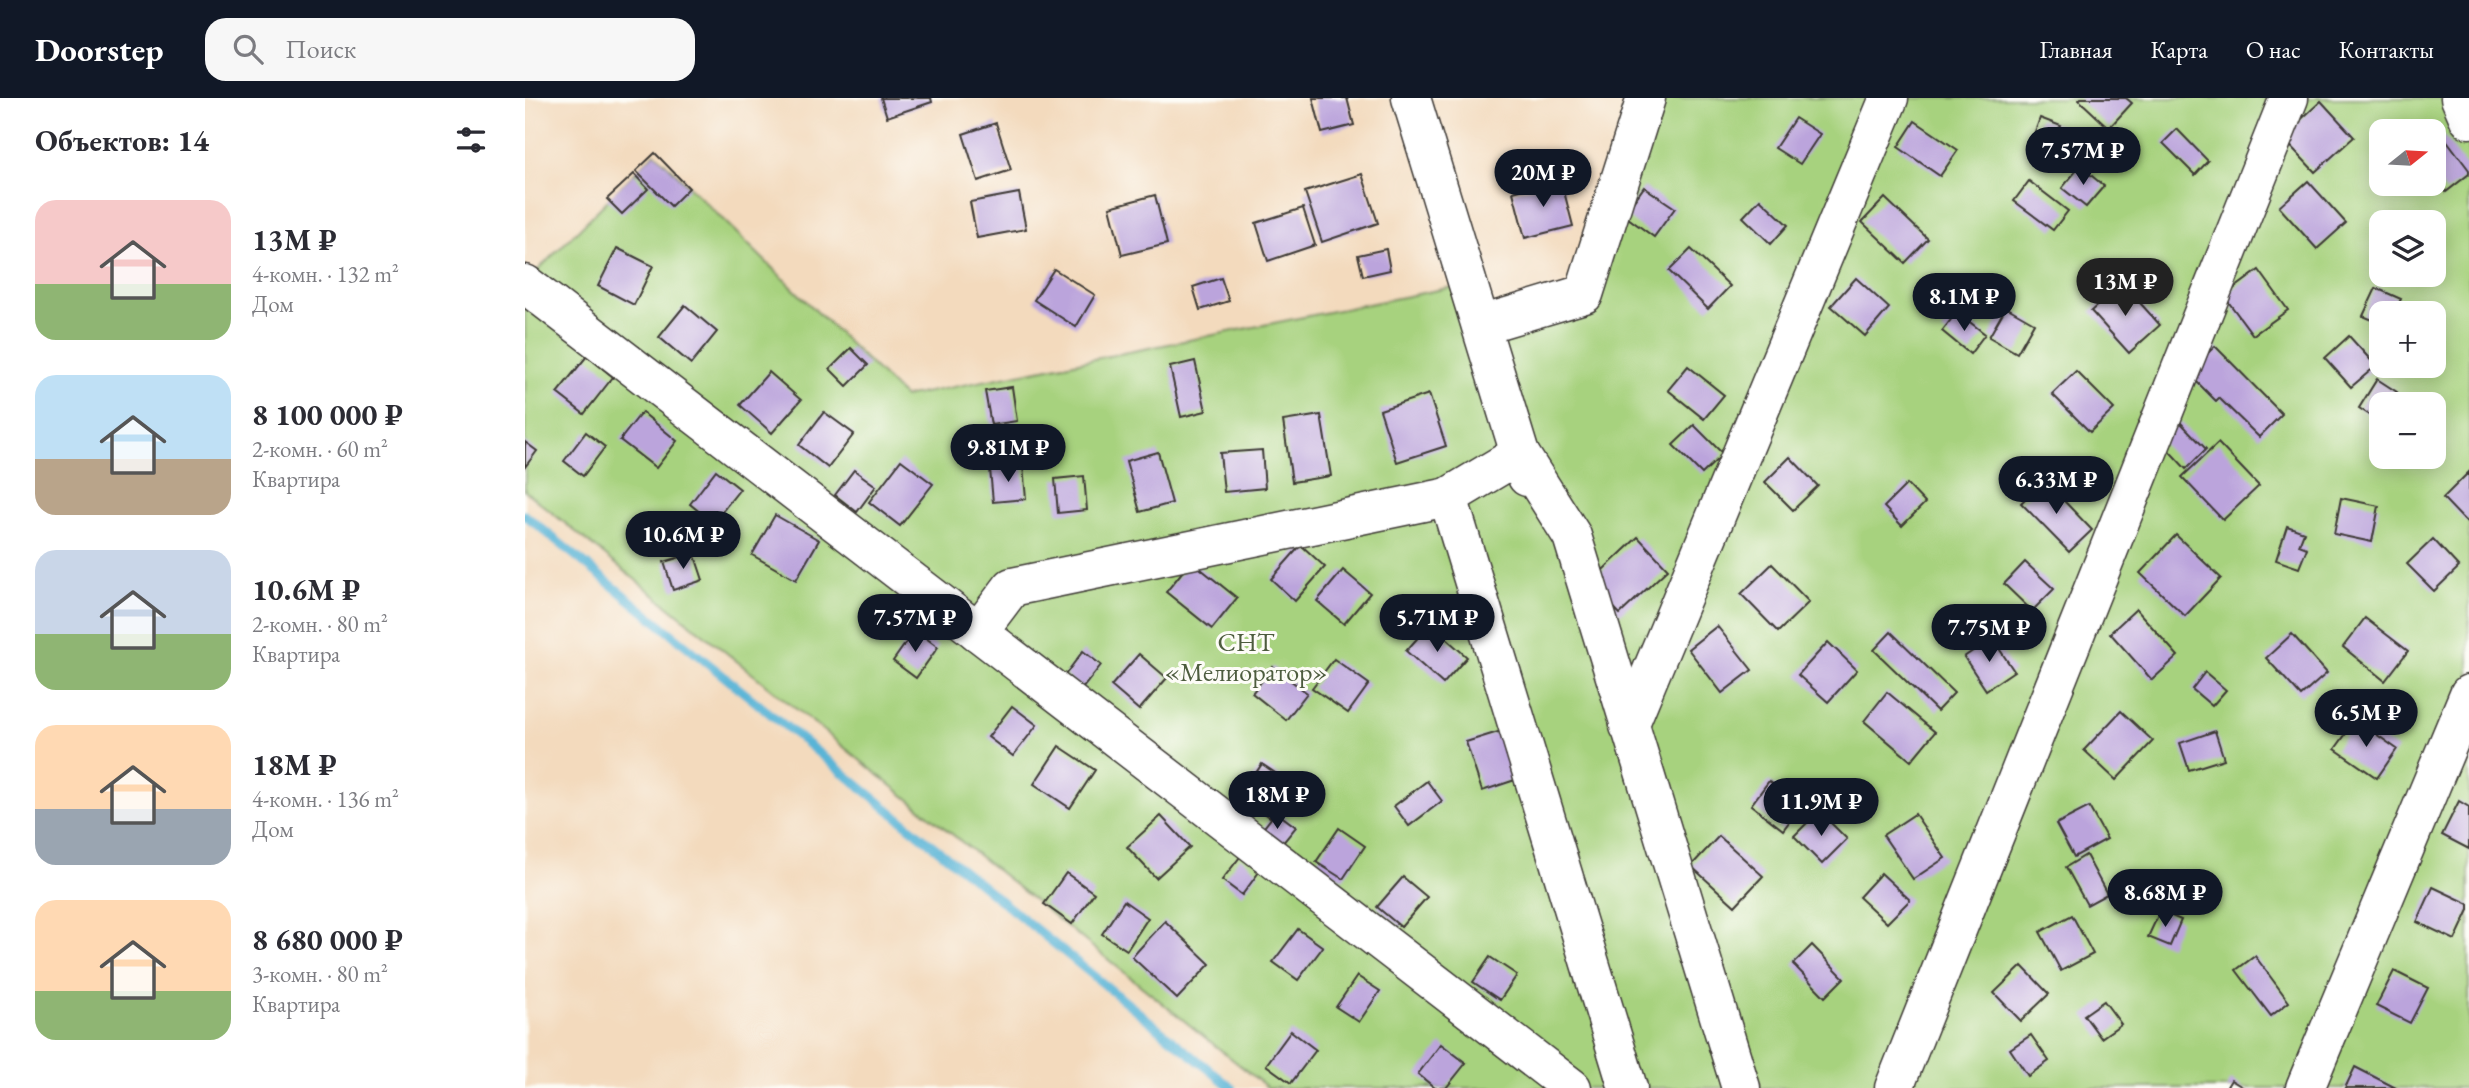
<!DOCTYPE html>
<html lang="ru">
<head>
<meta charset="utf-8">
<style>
  body { margin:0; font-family:"EB Garamond",serif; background:#f7f7f7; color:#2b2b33; height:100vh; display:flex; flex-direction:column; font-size:26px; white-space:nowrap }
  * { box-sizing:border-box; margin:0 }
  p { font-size:23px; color:#7c7c81 }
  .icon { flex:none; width:38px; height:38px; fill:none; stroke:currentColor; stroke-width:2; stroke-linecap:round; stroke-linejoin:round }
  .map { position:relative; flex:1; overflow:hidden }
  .details { display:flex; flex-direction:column; background:#fff; width:525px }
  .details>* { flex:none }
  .needle { width:46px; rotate:72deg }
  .tools { position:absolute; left:1844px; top:21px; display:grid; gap:14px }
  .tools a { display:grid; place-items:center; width:77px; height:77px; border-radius:14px; background:#fff; box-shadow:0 4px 18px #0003; font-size:35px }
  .price { position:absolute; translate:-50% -60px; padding:0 16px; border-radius:24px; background:#111827; color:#fff; font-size:23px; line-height:46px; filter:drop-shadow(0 2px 4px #0008) }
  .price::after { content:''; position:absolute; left:50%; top:42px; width:21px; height:16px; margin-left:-10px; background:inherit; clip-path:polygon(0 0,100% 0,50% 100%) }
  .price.current { background:#222; color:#fff }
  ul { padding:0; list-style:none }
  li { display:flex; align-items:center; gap:21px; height:175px; padding:0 35px }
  li span { display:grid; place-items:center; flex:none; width:196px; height:140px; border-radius:21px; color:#555 }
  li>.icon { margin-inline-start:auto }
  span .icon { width:84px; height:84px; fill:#fffc; stroke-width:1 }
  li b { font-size:30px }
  h2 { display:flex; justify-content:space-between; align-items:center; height:84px; padding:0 35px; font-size:30px }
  header { display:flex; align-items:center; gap:42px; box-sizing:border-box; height:98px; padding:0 35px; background:#111827; color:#fff }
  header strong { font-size:33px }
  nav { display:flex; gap:38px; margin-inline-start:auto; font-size:24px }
  .search { width:490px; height:63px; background:#f7f7f7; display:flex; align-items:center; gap:18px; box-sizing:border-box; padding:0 24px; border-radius:21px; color:#7c7c81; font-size:26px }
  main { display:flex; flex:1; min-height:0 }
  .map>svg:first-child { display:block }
  .green { fill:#a7d27e; stroke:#62774d; stroke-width:2; fill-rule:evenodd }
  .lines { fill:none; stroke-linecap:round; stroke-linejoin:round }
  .stream { stroke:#58b4d6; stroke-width:9 }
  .building { fill:#bba4dc }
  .minor-casing { stroke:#3c3834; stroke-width:41 }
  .minor { stroke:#fff; stroke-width:38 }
  .labels { text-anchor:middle; stroke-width:6; stroke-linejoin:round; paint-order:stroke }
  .park-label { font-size:26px; fill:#4d5c3e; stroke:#fdfcf7 }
</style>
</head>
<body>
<header>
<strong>Doorstep</strong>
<div class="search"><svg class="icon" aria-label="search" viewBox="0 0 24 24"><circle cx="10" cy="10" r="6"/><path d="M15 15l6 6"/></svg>Поиск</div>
<nav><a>Главная</a><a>Карта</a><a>О нас</a><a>Контакты</a></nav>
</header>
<main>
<section class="details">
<h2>Объектов: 14<svg class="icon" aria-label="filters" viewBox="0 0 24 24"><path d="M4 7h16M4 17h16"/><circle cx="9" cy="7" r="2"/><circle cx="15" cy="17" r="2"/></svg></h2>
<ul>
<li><span style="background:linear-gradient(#f6c9c9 60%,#8fb573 0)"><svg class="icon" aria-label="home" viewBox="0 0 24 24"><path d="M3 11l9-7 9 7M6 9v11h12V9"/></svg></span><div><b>13M ₽</b><p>4-комн. · 132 m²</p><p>Дом</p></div></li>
<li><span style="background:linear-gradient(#bfe0f5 60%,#b9a48a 0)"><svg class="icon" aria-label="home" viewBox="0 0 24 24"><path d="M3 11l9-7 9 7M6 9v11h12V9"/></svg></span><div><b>8 100 000 ₽</b><p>2-комн. · 60 m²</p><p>Квартира</p></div></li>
<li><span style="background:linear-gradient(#c9d6e8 60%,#8fb573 0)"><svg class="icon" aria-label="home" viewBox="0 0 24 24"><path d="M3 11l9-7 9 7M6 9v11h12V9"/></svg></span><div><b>10.6M ₽</b><p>2-комн. · 80 m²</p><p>Квартира</p></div></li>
<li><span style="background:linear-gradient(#ffd9b3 60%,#9aa5b1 0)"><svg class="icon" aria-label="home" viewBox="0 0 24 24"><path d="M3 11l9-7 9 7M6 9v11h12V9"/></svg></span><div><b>18M ₽</b><p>4-комн. · 136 m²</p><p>Дом</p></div></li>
<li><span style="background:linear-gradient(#ffd9b3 65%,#8fb573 0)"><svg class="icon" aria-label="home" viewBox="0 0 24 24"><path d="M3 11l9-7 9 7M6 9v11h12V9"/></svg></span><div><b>8 680 000 ₽</b><p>3-комн. · 80 m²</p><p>Квартира</p></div></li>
</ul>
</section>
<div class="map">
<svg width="1944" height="990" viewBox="0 0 1944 990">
  <rect width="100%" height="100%" fill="#fdfcf7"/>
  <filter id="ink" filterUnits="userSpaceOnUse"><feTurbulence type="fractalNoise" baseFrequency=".0143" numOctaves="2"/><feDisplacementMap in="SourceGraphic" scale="14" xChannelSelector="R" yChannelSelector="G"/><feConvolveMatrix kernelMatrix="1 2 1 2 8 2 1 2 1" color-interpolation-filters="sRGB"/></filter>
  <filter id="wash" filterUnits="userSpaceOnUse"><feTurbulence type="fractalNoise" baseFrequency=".00686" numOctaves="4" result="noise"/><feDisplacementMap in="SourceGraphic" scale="28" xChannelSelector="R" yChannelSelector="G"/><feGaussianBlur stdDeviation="1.57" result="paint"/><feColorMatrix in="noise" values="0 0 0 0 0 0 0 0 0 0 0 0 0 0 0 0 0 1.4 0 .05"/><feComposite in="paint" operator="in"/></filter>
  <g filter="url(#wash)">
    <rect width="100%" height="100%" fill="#f3dabd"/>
    <!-- green -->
    <path class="green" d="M1121,0H1944V990H743L0,393V185L130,55L379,299L943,186L956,227L1059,196ZM1857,33H1909V86H1857ZM1857,124H1909V177H1857ZM1857,215H1909V268H1857ZM1857,306H1909V359H1857Z"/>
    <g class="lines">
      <!-- stream -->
      <path class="stream" d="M0,417L707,990"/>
    </g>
    <g id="blocks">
      <!-- building -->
      <g class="building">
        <path d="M356,0H406L407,4L362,19Z"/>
        <path d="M788,0H822L829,27L797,35Z"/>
        <path d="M1556,0H1601L1607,5L1584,30L1554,2Z"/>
        <path d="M1796,3L1829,39L1790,74L1757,39Z"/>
        <path d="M1270,20L1295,36L1275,66L1250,50Z"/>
        <path d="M1515,20L1536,28L1525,58L1504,50Z"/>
        <path d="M1390,23L1433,52L1415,78L1373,49Z"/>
        <path d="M471,25L486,72L453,83L438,36Z"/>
        <path d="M1652,31L1683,63L1670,77L1638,45Z"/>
        <path d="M1917,36L1944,72V76L1921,94L1909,79V42Z"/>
        <path d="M130,55L164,90L146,108L111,73Z"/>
        <path d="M1555,68L1579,88L1561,109L1537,90Z"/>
        <path d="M109,76L123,91L97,116L82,101Z"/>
        <path d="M837,76L853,125L797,144L780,94Z"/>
        <path d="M1036,82L1048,128L1000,140L988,94Z"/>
        <path d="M1504,83L1543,113L1528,132L1489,103Z"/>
        <path d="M1783,83L1821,125L1792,151L1754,109Z"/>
        <path d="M1119,89L1150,110L1129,139L1099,117Z"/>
        <path d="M494,95L501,131L452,140L445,104Z"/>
        <path d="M630,97L642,146L597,157L585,109Z"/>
        <path d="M1360,100L1403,141L1380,165L1337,124Z"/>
        <path d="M1235,101L1263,127L1246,146L1218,119Z"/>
        <path d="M778,110L790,147L743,163L731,125Z"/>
        <path d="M92,150L128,168L109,207L73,188Z"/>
        <path d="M861,151L865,172L838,178L833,157Z"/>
        <path d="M1166,151L1205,188L1183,211L1144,173Z"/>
        <path d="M529,171L570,197L551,229L509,202Z"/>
        <path d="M1734,172L1763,212L1728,237L1699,198Z"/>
        <path d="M696,180L704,203L675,212L668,189Z"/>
        <path d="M1331,180L1364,210L1340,238L1306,208Z"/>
        <path d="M1597,185L1635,227L1604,255L1566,213Z"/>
        <path d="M1851,190L1876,201L1869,215H1857V226L1838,218Z"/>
        <path d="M160,207L192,234L166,266L134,239Z"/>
        <path d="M1481,209L1509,225L1492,255L1464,239Z"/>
        <path d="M1432,214L1460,236L1445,256L1417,233Z"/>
        <path d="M1824,238L1851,268L1826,289L1800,260Z"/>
        <path d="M1690,248L1757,316L1734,339L1694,300L1691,303L1663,275Z"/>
        <path d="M326,250L343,267L322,288L305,271Z"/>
        <path d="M62,258L88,279L59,316L32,295Z"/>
        <path d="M670,263L681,313L656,319L645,269Z"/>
        <path d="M1163,268L1199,297L1179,321L1143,292Z"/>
        <path d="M1551,273L1589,311L1565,334L1527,296Z"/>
        <path d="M244,274L276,302L247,335L215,307Z"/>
        <path d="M1852,281L1872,294L1864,306H1857V318L1854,323L1834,310Z"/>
        <path d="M487,289L492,323L466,327L460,293Z"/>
        <path d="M904,296L921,348L872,364L855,312Z"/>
        <path d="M117,314L152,343L131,370L95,342Z"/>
        <path d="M299,314L329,336L303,370L274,347Z"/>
        <path d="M796,317L806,378L767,384L758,323Z"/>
        <path d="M1655,324L1681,351L1661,371L1635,343Z"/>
        <path d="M1169,327L1198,356L1177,376L1148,347Z"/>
        <path d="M61,334L80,349L58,378L39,363Z"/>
        <path d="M0,344L12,353L0,369Z"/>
        <path d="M1693,345L1734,388L1698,422L1657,379Z"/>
        <path d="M737,352L740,390L699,394L695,355Z"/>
        <path d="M633,354L647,405L615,414L601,363Z"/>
        <path d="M1265,359L1293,388L1268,412L1240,384Z"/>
        <path d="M376,362L408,386L375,428L344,404Z"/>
        <path d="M498,368L501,401L468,404L465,371Z"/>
        <path d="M191,372L215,391L188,425L165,406Z"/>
        <path d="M329,372L351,388L332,414L310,397Z"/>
        <path d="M1944,374V421L1941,424L1918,400Z"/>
        <path d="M559,378L562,412L533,415L530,381Z"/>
        <path d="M1519,382L1567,432L1544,454L1496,405Z"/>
        <path d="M1382,386L1400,405L1377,428L1359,409Z"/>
        <path d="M1816,400L1854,408L1847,444L1809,436Z"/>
        <path d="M250,417L294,442L271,482L227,457Z"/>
        <path d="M1762,428L1779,434L1774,447L1782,450L1774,470L1751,462Z"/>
        <path d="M1651,437L1696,480L1660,518L1615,475Z"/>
        <path d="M1113,439L1143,471L1095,516L1065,484Z"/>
        <path d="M1908,441L1934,469L1909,493L1882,466Z"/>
        <path d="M776,447L800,469L770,503L746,481Z"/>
        <path d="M169,455L178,482L148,492L139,464Z"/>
        <path d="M666,463L712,500L687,531L641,494Z"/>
        <path d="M1500,464L1529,491L1507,513L1479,486Z"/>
        <path d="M1247,466L1284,504L1253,534L1216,496Z"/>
        <path d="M818,472L845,495L819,526L792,503Z"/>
        <path d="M1611,511L1653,558L1627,582L1585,535Z"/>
        <path d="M1840,520L1883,553L1860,583L1818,549Z"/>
        <path d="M905,526L942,559L918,586L881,553Z"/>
        <path d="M1192,528L1227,572L1197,595L1163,551Z"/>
        <path d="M390,532L413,549L391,580L368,563Z"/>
        <path d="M1366,534L1429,595L1412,613L1349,552Z"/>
        <path d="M1767,536L1802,575L1776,598L1741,560Z"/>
        <path d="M1467,540L1489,573L1461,592L1439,559Z"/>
        <path d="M1303,544L1332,572L1303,604L1273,577Z"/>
        <path d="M558,553L576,567L557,591L540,577Z"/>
        <path d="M614,556L642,580L614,612L586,588Z"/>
        <path d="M809,561L844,586L823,615L787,590Z"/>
        <path d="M748,569L782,595L761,622L727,595Z"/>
        <path d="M1680,574L1701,592L1687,608L1667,591Z"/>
        <path d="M1362,594L1410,634L1386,663L1339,623Z"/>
        <path d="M487,608L512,627L488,658L463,639Z"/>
        <path d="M1596,613L1628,643L1591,682L1559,652Z"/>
        <path d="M1831,622L1872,651L1852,680L1810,651Z"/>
        <path d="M986,630L1002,678L957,693L941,644Z"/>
        <path d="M1690,633L1699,661L1664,672L1655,645Z"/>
        <path d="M534,648L570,672L545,710L509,686Z"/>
        <path d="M737,666L768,687L745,719L715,698Z"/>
        <path d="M902,683L917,703L884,728L869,708Z"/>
        <path d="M1244,683L1276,708L1258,732L1226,707Z"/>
        <path d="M1934,703L1944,709V751L1917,737Z"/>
        <path d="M1564,709L1582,741L1549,759L1531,726Z"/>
        <path d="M1294,713L1322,741L1297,766L1269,738Z"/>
        <path d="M751,714L771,729L753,751L733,737Z"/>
        <path d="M1390,716L1420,760L1388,781L1358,737Z"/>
        <path d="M636,718L665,749L631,780L602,749Z"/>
        <path d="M814,730L840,748L818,781L791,764Z"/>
        <path d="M1194,738L1238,778L1210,808L1166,768Z"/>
        <path d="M1561,757L1582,796L1562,807L1541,769Z"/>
        <path d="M715,759L734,774L717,797L697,782Z"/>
        <path d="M541,775L569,795L547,826L519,806Z"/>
        <path d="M1356,775L1385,802L1362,825L1334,799Z"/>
        <path d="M878,779L902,799L876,829L852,809Z"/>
        <path d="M1908,789L1944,806V812L1930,842L1892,824Z"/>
        <path d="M599,803L623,820L602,852L577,836Z"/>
        <path d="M1635,813L1656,822L1645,848L1623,839Z"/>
        <path d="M1547,817L1568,856L1536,873L1515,834Z"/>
        <path d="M640,823L685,866L652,901L607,859Z"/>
        <path d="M773,831L798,849L773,882L748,864Z"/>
        <path d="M1287,847L1319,880L1300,899L1268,866Z"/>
        <path d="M1730,858L1764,904L1746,918L1711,872Z"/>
        <path d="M965,859L992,877L975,902L948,884Z"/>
        <path d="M1497,868L1524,896L1496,923L1469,895Z"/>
        <path d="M1869,873L1903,890L1885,925L1851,908Z"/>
        <path d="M832,878L855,893L834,924L811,909Z"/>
        <path d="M1579,903L1596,926L1576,940L1559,917Z"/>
        <path d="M766,933L791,952L766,985L741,967Z"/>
        <path d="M1506,937L1524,963L1503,978L1485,951Z"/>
        <path d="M916,946L941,965L921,990H910L893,976Z"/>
        <path d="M1830,969L1871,990H1820Z"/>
        <path d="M1706,982L1719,990H1701Z"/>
      </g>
    </g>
  </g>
  <g filter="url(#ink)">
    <use href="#blocks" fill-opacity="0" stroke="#3c3834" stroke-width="2"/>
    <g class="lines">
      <defs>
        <g id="minor">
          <path d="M886,0L1002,379"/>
          <path d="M1935,0L1944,21"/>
          <path d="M0,186L1047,990"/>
          <path d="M956,227L1059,196L1121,0"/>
          <path d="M923,399L1103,990"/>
          <path d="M453,534L487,489L923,399L995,356L1047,438L1216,990"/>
          <path d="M1104,628L1364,0"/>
          <path d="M1369,990L1764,0"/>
          <path d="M1780,990L1944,596"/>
        </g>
      </defs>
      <!-- minor casing -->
      <use href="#minor" class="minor-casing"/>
      <!-- minor -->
      <use href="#minor" class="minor"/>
    </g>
  </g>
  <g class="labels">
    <!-- park labels -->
    <g class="park-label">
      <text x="721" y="553">СНТ<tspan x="721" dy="30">«Мелиоратор»</tspan></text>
    </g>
  </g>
</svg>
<div class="tools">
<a><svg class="needle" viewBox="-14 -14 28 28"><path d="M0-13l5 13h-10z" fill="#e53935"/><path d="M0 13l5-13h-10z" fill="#7c7c81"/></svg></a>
<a><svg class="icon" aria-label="layers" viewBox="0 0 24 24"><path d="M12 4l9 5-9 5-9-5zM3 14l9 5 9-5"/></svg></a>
<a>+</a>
<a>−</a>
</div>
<b class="price" style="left:1558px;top:89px">7.57M ₽</b>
<b class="price" style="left:1018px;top:111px">20M ₽</b>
<b class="price current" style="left:1600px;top:220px">13M ₽</b>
<b class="price" style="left:1439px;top:235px">8.1M ₽</b>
<b class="price" style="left:483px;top:386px">9.81M ₽</b>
<b class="price" style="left:1531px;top:418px">6.33M ₽</b>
<b class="price" style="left:158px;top:473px">10.6M ₽</b>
<b class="price" style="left:390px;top:556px">7.57M ₽</b>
<b class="price" style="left:912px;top:556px">5.71M ₽</b>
<b class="price" style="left:1464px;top:566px">7.75M ₽</b>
<b class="price" style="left:1841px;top:651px">6.5M ₽</b>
<b class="price" style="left:752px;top:733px">18M ₽</b>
<b class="price" style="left:1296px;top:740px">11.9M ₽</b>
<b class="price" style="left:1640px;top:831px">8.68M ₽</b>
</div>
</main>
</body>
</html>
